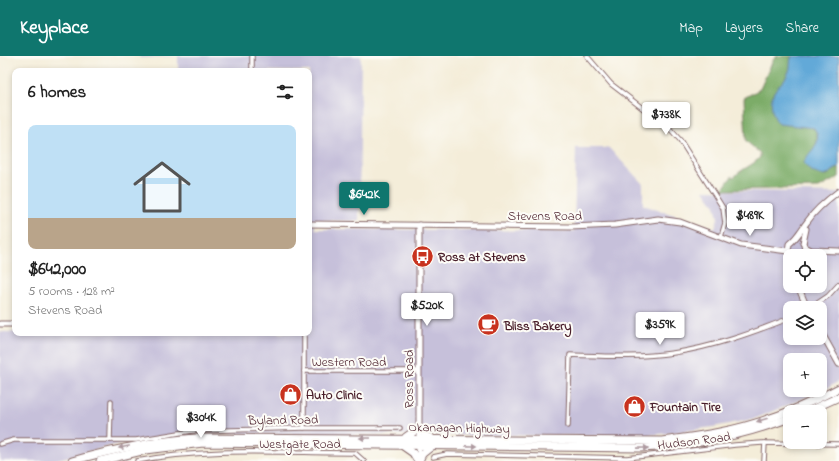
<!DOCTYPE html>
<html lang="en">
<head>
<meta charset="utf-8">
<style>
  body { margin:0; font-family:"Indie Flower",sans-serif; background:#f6f6f6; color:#222; height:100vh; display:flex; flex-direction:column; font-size:15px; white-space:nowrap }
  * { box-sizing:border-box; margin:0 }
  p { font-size:13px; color:#767676 }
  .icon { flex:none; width:22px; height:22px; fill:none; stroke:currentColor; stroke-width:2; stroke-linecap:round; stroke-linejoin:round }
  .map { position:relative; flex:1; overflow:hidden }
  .drawer { position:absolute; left:12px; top:12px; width:300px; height:268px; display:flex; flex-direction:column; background:#fff; border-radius:8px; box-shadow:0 2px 6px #0003 }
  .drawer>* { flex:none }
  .buttons { position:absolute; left:783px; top:193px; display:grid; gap:8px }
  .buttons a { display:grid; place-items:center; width:44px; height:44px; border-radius:8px; background:#fff; box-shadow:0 2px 6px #0003; font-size:20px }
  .price { position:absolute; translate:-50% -34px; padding:0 9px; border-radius:4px; background:#fff; color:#222; font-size:13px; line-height:26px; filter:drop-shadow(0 1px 2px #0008) }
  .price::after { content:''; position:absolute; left:50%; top:24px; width:12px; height:9px; margin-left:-6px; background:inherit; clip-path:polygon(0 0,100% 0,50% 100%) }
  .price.on { background:#0f766e; color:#fff }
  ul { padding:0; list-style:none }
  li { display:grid; align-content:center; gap:8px; height:212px; padding:0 16px }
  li+li { border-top:1px solid #e0e0e0 }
  li span { display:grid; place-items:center; height:124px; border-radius:8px; color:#555 }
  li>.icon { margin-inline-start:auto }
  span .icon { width:72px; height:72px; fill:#fffc; stroke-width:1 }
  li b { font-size:17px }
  h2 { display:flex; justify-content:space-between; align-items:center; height:48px; padding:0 16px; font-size:17px }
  header { display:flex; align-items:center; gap:24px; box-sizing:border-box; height:56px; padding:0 20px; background:#0f766e; color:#fff }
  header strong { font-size:19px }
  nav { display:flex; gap:22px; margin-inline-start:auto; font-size:14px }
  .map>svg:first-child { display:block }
  .industrial { fill:#c6c0da; fill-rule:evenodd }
  .forest { fill:#7bac68; stroke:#62664a }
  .water { fill:#62a9d8; stroke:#566482 }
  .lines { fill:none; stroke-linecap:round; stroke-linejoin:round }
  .street-casing { stroke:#866768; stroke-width:5.5 }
  .secondary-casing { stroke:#866768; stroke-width:7 }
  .highway-casing { stroke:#866768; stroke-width:9 }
  .street { stroke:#fff; stroke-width:3.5 }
  .secondary { stroke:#fff; stroke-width:5 }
  .highway { stroke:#fff; stroke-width:7 }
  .oneway { fill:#ae9aa0 }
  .labels { text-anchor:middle; stroke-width:4; stroke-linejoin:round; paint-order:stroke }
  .street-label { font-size:13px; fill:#4a1f2b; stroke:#fdfcf7 }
  .poi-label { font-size:13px; font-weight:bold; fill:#4a1f2b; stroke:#fdfcf7; text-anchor:start }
</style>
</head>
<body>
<header>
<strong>Keyplace</strong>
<nav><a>Map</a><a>Layers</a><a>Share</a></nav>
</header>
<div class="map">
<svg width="839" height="405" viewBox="0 0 839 405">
  <rect width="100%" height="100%" fill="#fdfcf7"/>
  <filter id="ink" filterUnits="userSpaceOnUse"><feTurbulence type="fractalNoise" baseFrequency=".025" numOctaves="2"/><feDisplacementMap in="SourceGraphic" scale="8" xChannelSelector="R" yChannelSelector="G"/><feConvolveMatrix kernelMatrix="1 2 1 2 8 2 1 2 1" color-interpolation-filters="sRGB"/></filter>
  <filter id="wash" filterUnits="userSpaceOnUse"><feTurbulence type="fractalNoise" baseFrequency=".012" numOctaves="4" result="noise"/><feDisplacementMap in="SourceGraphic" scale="16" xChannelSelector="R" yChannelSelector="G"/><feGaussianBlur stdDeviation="0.9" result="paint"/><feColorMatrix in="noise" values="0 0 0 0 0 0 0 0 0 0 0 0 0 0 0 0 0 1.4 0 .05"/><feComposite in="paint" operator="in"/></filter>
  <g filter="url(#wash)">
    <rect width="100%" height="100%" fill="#f4edd9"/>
    <!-- industrial -->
    <path class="industrial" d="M140,0H361L359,165L315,164V173L574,175L576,92H609L643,128V149L715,172L718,162L715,150L704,134L839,137V325L826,333L754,363L713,371L671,377L636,380L192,378L127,386L50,405H0V276L309,277V15H178V0L140,2ZM790,200H820V230H790ZM790,252H820V282H790ZM790,304H820V334H790Z"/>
    <!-- forest -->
    <path class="forest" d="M777,0H792L790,14L782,28L774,36L792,69L814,72C822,84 814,94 806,103L825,120L839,111V121L819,132L722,134L732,120L734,121C742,112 753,110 760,101V97L746,85L744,42L760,33L773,4Z"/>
    <!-- water -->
    <path class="water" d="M792,0H839V111L825,120C816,118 809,116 804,107C808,94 825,89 814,72L779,68C772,61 769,46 774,36C778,29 786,24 789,15C791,11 789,5 792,0Z"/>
  </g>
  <g filter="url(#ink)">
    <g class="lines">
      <defs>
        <g id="street">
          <path d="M587,0L611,28L671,74L680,84L723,152L725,167L721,181"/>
          <path d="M252,15V0"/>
          <path d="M810,252L828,240L839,228"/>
          <path d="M304,277V372"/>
          <path d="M304,315H419"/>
          <path d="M568,370L570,299C604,300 639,302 673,297C713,291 752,277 790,262"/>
          <path d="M110,384L111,345"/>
          <path d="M0,388L14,384H136L192,375L304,372H400"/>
          <path d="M433,401L447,398L627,402L735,389L762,387L839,388"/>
          <path d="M137,405C208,391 283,397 355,397L364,405"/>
          <path d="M764,405L765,387"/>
        </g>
        <g id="secondary">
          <path d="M309,168L571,171L615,169L658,163L680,166L741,189L788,195"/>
          <path d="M803,187L806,173"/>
          <path d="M805,191L811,194L839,195"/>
          <path d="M791,200L788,195L789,188C799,180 800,175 807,166C815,154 827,144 839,135"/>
          <path d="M802,200L805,194L804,189"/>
          <path d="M798,230L807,252"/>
          <path d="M0,268H15"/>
          <path d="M820,274L839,308"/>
          <path d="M419,402V169"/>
        </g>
        <g id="highway">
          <path d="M806,356L839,341"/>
          <path d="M406,381L419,372L426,380L431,382"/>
          <path d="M403,390L413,397L418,405"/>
          <path d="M72,405C114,393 153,385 196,382L662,385C682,382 701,380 720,376C761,368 803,351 839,332"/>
          <path d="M100,405L146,394L203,387L641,392C692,390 742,380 790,362"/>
          <path d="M419,405L422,398L432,390"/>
        </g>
      </defs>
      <!-- street casing -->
      <use href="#street" class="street-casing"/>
      <!-- secondary casing -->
      <use href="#secondary" class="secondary-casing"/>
      <!-- highway casing -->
      <use href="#highway" class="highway-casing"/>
      <!-- street -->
      <use href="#street" class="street"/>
      <!-- secondary -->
      <use href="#secondary" class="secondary"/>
      <!-- highway -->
      <use href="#highway" class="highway"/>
    </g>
    <!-- one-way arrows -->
    <defs><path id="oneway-solid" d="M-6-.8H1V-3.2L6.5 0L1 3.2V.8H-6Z"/></defs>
    <g class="oneway">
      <use href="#oneway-solid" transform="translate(762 364) rotate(162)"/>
      <use href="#oneway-solid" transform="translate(365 382) rotate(-180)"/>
      <use href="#oneway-solid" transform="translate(471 390) rotate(1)"/>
      <use href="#oneway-solid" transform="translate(124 391) rotate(168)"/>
      <use href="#oneway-solid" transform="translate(643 392) rotate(-1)"/>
    </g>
  </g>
  <!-- icons -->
  <defs>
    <symbol id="bus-disc" viewBox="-11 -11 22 22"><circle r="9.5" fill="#c8321e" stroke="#fdfcf7"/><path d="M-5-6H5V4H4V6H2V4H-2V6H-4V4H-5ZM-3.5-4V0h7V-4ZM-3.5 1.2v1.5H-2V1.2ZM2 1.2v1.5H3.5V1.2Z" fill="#fff"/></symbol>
    <symbol id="cafe-disc" viewBox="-11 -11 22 22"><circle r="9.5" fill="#c8321e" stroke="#fdfcf7"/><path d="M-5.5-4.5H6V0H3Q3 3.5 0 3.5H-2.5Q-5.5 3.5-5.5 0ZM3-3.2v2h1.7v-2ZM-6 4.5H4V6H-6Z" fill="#fff"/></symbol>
    <symbol id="shop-disc" viewBox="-11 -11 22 22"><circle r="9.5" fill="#c8321e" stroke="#fdfcf7"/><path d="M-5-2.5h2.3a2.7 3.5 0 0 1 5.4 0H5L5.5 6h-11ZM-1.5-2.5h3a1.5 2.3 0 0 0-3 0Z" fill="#fff"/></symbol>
  </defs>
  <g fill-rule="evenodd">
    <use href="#bus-disc" x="410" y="188" width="25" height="25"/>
    <use href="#cafe-disc" x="476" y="256" width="25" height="25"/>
    <use href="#shop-disc" x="278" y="326" width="25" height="25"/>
    <use href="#shop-disc" x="622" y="338" width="25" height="25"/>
  </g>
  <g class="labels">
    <!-- street labels -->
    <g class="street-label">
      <text x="545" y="164">Stevens Road</text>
      <text x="349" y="310">Western Road</text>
      <text transform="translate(408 323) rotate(-90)" y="5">Ross Road</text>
      <text transform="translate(283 363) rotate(-1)" y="5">Byland Road</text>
      <text transform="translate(459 371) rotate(1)" y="5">Okanagan Highway</text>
      <text transform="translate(694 384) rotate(-7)" y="5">Hudson Road</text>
      <text x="300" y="392">Westgate Road</text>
    </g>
    <!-- poi labels -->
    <g class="poi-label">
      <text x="438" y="205">Ross at Stevens</text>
      <text x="504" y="274">Bliss Bakery</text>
      <text x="306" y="343">Auto Clinic</text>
      <text x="650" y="355">Fountain Tire</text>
    </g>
  </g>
</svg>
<div class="buttons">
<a><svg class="icon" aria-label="locate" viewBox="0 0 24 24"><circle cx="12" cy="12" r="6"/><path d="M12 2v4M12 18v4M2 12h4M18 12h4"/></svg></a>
<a><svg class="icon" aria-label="layers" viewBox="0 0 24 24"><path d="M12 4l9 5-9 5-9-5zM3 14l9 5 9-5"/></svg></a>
<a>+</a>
<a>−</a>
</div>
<b class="price" style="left:666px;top:80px">$738K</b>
<b class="price on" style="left:364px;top:160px">$642K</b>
<b class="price" style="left:750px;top:181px">$489K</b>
<b class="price" style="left:427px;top:271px">$520K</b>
<b class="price" style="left:660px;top:290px">$359K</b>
<b class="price" style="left:201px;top:383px">$304K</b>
<section class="drawer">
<h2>6 homes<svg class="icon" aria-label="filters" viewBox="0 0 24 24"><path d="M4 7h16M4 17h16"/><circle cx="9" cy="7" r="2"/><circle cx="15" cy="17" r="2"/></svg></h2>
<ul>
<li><span style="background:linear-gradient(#bfe0f5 75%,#b9a48a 0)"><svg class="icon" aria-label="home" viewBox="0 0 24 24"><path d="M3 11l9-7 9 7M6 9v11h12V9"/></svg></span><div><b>$642,000</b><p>5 rooms · 128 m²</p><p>Stevens Road</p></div></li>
</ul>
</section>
</div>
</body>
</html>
